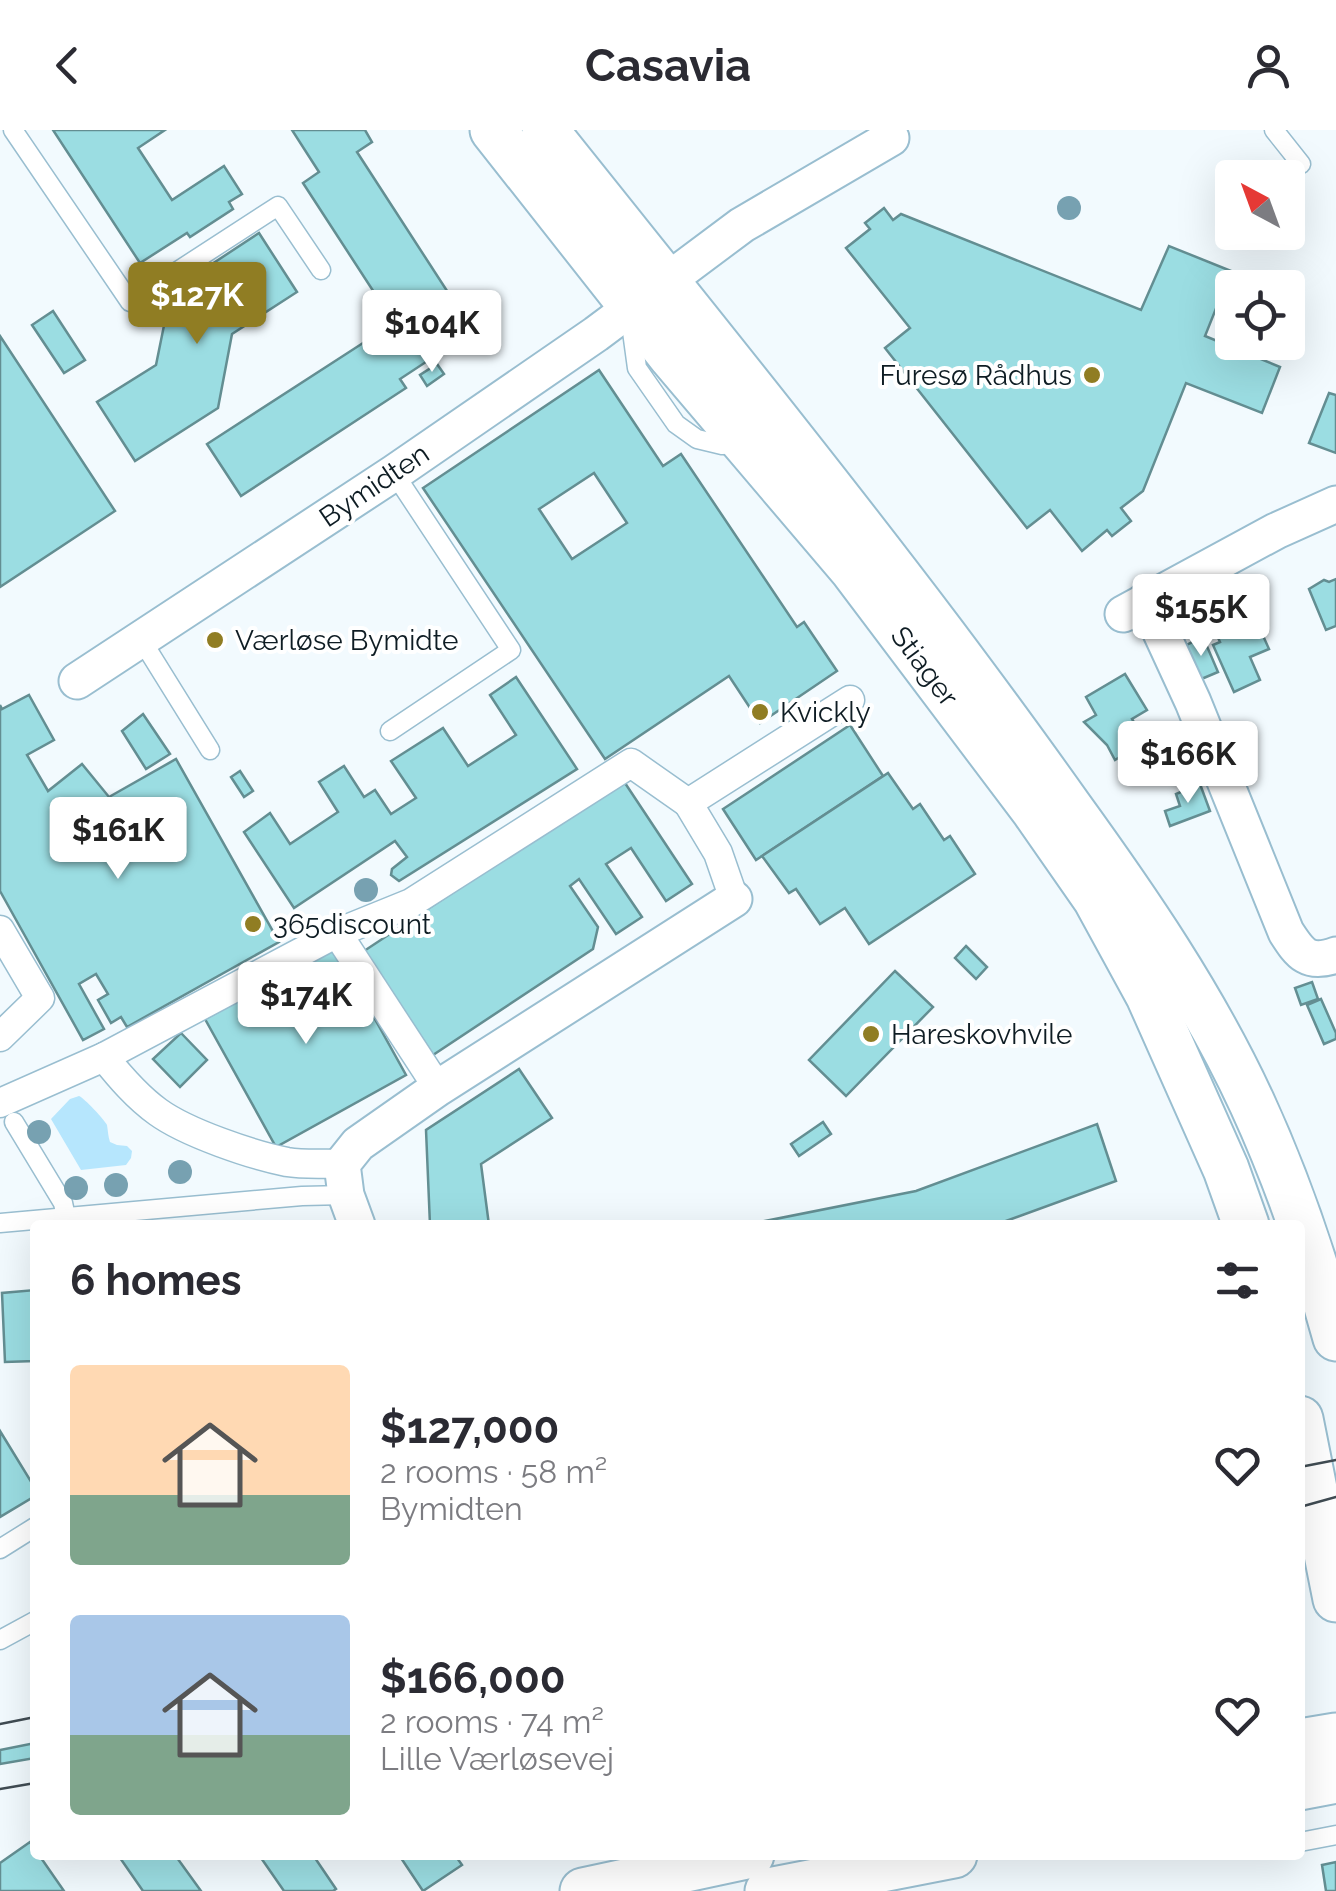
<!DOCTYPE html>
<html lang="en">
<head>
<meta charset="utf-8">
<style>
  body { margin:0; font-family:Raleway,sans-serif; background:#f7f7f7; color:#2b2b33; height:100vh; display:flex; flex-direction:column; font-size:38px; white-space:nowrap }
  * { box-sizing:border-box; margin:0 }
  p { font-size:32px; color:#7c7c81 }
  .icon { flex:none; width:55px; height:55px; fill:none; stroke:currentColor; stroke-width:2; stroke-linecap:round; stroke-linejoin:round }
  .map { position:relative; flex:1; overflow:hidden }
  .sheet { position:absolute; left:30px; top:1090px; width:1275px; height:640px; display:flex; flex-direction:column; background:#fff; border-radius:10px; box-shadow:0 10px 40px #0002 }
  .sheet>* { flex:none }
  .needle { width:65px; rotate:319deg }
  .controls { position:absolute; left:1215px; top:30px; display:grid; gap:20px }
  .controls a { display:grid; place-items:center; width:90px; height:90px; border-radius:10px; background:#fff; box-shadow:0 10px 40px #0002; font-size:50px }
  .price { position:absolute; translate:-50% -85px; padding:0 22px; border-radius:10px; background:#fff; color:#222; font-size:32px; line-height:65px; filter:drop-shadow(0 2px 5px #0008) }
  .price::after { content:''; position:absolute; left:50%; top:60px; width:30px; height:22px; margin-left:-15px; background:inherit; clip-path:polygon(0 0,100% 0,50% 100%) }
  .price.on { background:#907d23; color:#fff }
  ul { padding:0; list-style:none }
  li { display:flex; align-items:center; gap:30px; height:250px; padding:0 40px }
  li span { display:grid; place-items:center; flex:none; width:280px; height:200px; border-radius:10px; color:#555 }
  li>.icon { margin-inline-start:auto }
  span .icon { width:120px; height:120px; fill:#fffc; stroke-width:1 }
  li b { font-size:42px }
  h2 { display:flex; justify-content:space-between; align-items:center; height:120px; padding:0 40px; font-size:42px }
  header { display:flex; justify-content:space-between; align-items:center; height:130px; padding:0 40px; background:#fff; font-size:45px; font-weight:700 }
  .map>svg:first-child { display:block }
  .green { fill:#b6e6fd }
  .building { fill:#9bdde2; stroke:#638e92; stroke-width:2.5; fill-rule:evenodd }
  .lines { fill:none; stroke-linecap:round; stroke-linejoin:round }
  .service-casing { stroke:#99bed0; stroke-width:21 }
  .pedestrian-casing { stroke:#99bed0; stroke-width:31 }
  .minor-casing { stroke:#99bed0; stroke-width:39 }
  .tertiary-casing { stroke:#99bed0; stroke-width:49 }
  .service { stroke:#fff; stroke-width:18 }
  .pedestrian { stroke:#fff; stroke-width:28 }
  .minor { stroke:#fff; stroke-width:35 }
  .tertiary { stroke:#fff; stroke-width:45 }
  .tram { stroke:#404c53; stroke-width:2.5 }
  .tree { fill:#77a1b1 }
  .poi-dot { fill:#907d23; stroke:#fff; stroke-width:4 }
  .labels { text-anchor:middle; stroke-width:8; stroke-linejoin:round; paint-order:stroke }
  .poi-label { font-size:28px; fill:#0e1c23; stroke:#fff; text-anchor:start }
  .street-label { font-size:28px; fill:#0e1c23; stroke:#fff }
</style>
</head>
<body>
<header><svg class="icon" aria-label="back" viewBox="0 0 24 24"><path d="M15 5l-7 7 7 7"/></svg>Casavia<svg class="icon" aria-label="person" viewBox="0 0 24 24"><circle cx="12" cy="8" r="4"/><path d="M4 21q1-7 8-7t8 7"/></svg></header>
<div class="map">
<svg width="1336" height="1761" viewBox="0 0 1336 1761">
  <rect width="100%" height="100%" fill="#f2fafe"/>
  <!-- green -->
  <path class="green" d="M79,966C84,968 105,990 107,995C108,1001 108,1006 110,1012L117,1015L127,1016L132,1021L131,1028L126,1035L81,1040L51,989L70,969Z"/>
  <!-- building -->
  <g class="building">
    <path d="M53,0H165L138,18L172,70L224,36L242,64L229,72L233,79L190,107L187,103L140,133Z"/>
    <path d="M292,0H365L372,12L357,22L473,201L400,249L406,258L241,366L207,314L394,193L303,53L319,42Z"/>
    <path d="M884,78L893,90L901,84L1141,180L1169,116L1231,141L1205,206L1280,237L1262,283L1186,253L1143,361L1121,378L1131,391L1112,406L1107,400L1082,421L1050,380L1027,398L885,218L910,198L846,118L870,99L865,93Z"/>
    <path d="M259,103L297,162L232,204L218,278L135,331L97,272L156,235L171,161Z"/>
    <path d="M53,181L85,230L64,243L32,195Z"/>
    <path d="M0,206L115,381L0,457Z"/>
    <path d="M437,234L444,244L427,256L420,245Z"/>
    <path d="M599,240L663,336L681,324L797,497L804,492L837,541L760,593L729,546L605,629L423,358ZM594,343L627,393L572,429L539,379Z"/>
    <path d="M1329,263L1336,265V323L1309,313Z"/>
    <path d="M1336,449V496L1326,500L1309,459L1324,450L1329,452Z"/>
    <path d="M1247,486L1251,493L1256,490L1269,519L1250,527L1260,550L1234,562L1213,515L1220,512L1215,501Z"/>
    <path d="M1203,507L1218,542L1199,550L1184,516Z"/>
    <path d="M1125,544L1147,580L1132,589L1145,611L1115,630L1107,615L1084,592L1096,585L1086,567Z"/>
    <path d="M516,547L577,639L399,751L391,745L392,739L407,727L395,711L294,778L244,702L270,683L290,714L338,682L319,652L344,636L364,667L375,660L391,684L416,668L391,631L443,598L468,636L516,605L490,565Z"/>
    <path d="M29,565L54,610L27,625L48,661L82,634L109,667L176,629L279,812L127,897L121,887L111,893L98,870L108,864L96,844L79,854L104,899L83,910L0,761V575L2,579Z"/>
    <path d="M143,584L170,624L146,639L122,601Z"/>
    <path d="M850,595L883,646L756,730L723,679Z"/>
    <path d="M240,641L253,661L244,667L231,647Z"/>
    <path d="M888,643L913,679L920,674L944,710L950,706L975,744L869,814L845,778L820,794L796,759L789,763L762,726Z"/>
    <path d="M623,650L692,754L666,771L631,718L606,734L642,787L616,804L579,749L570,756L598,797L593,819L433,925L364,821Z"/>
    <path d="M1200,654L1210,681L1170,696L1165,681L1180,676L1176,664Z"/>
    <path d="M966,816L987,837L976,849L955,828Z"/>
    <path d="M335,817L406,945L276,1017L205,889Z"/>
    <path d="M895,841L933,877L846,966L809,930Z"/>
    <path d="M1312,852L1318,869L1301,875L1295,858Z"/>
    <path d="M1321,869L1336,903V909L1324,914L1307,875Z"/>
    <path d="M181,903L207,930L180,957L153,929Z"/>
    <path d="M519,939L552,988L481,1034L489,1095H430L426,1000Z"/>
    <path d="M823,992L831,1004L799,1026L791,1014Z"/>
    <path d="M1097,994L1116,1051L995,1095H951L950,1093L943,1095H745L916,1061Z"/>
    <path d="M35,1160V1231L5,1232L2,1163Z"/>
    <path d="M0,1301L35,1358V1366L0,1387Z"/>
    <path d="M35,1613V1628L0,1634V1620Z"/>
    <path d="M30,1712L35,1720V1725H39L64,1761H0V1733Z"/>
    <path d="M118,1725H175L201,1761H143Z"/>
    <path d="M259,1725H313L336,1759L333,1761H284Z"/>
    <path d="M399,1725H455L462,1735L423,1761Z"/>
    <path d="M1336,1732V1761H1326L1322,1735Z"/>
  </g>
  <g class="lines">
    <defs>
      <g id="service">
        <path d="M13,0L130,172L278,76L321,140"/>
        <path d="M1274,0L1301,34"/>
        <path d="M631,194L637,238L676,294L697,309L722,315L737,314"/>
        <path d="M141,509L210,620"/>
        <path d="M390,601L511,520L394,343"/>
        <path d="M14,992L63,1073L66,1087"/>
        <path d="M0,1093L302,1066L346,1065"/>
        <path d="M0,1419L35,1397"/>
        <path d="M0,1510L35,1491"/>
        <path d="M1300,1712L1336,1705"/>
      </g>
      <g id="pedestrian">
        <path d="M688,673L718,723L734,769"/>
        <path d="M0,800L40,868L0,907"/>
        <path d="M337,803L438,958"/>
        <path d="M104,927C120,947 137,967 158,982C187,1003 252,1025 287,1032C305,1035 324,1033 342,1034"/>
        <path d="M0,973L104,927L337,803L411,773L631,633L688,673L850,570"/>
      </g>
      <g id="minor">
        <path d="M1146,470L1193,572L1286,802C1300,824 1308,835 1336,825"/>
        <path d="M1123,484L1276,401L1336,374"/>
        <path d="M77,551L394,343L596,204L742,95L891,8"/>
        <path d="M357,1095L346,1065L342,1034L358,1014L438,958L734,769"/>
      </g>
      <g id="tertiary">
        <path d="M493,0L672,227L853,440L1034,680L1096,769L1149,866L1226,1039L1246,1095"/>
        <path d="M545,0C679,168 814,334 944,506C986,562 1028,619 1069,677C1137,771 1203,867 1252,973C1287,1049 1314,1128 1336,1208"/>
        <path d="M1300,1289L1336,1469"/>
        <path d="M1300,1612L1336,1606"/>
        <path d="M1300,1657L1336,1650"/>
        <path d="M583,1761L751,1725"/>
        <path d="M768,1761L954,1725"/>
      </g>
    </defs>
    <!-- service casing -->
    <use href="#service" class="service-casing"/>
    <!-- pedestrian casing -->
    <use href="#pedestrian" class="pedestrian-casing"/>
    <!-- minor casing -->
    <use href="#minor" class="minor-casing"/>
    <!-- tertiary casing -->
    <use href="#tertiary" class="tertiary-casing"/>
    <!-- service -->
    <use href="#service" class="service"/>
    <!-- pedestrian -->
    <use href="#pedestrian" class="pedestrian"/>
    <!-- minor -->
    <use href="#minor" class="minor"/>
    <!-- tertiary -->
    <use href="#tertiary" class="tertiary"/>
    <!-- tram -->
    <g class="tram">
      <path d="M1300,1337L1336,1330"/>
      <path d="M1300,1377L1336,1367"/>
      <path d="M0,1594L35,1587"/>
      <path d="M0,1659L35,1653"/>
    </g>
  </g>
  <!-- trees -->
  <g class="tree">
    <circle cx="1069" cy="78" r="12"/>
    <circle cx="366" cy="760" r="12"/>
    <circle cx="39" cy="1002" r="12"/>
    <circle cx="180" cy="1042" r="12"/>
    <circle cx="116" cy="1055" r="12"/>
    <circle cx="76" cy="1058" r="12"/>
  </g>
  <!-- markers -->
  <g class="poi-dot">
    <circle cx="1092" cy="245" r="10"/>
    <circle cx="215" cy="510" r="10"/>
    <circle cx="760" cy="582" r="10"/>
    <circle cx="253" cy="794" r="10"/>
    <circle cx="871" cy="904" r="10"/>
  </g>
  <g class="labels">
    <!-- poi labels -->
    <g class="poi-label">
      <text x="1072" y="255" text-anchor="end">Furesø Rådhus</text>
      <text x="235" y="520">Værløse Bymidte</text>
      <text x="780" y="592">Kvickly</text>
      <text x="273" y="804">365discount</text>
      <text x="891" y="914">Hareskovhvile</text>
    </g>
    <!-- street labels -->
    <g class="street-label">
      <text transform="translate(374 355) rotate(-34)" y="10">Bymidten</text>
      <text transform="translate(925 536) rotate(53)" y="10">Stiager</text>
    </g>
  </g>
</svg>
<div class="controls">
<a><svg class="needle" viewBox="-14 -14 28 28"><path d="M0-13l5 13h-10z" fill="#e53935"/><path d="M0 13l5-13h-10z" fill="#7c7c81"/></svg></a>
<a><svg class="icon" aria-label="locate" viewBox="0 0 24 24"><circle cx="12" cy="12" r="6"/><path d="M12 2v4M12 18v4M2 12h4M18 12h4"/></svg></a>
</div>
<b class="price on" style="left:197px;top:217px">$127K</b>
<b class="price" style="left:432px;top:245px">$104K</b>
<b class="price" style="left:1201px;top:529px">$155K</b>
<b class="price" style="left:1188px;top:676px">$166K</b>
<b class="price" style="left:118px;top:752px">$161K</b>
<b class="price" style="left:306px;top:917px">$174K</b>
<section class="sheet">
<h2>6 homes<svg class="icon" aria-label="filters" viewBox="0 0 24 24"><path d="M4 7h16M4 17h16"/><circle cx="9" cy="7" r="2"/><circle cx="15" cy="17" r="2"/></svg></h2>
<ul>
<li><span style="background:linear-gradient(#ffd9b3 65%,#7fa58c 0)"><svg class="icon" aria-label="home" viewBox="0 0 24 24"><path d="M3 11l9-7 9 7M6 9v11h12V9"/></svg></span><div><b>$127,000</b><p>2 rooms · 58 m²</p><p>Bymidten</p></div><svg class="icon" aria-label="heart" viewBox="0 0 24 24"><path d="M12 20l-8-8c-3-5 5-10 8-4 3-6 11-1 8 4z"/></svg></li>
<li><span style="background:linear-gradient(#a9c7e8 60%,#7fa58c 0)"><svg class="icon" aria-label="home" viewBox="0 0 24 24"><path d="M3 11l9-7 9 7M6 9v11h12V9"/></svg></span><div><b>$166,000</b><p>2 rooms · 74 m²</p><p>Lille Værløsevej</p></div><svg class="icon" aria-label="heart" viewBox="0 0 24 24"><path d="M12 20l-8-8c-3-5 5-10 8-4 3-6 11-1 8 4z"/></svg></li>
</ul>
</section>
</div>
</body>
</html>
